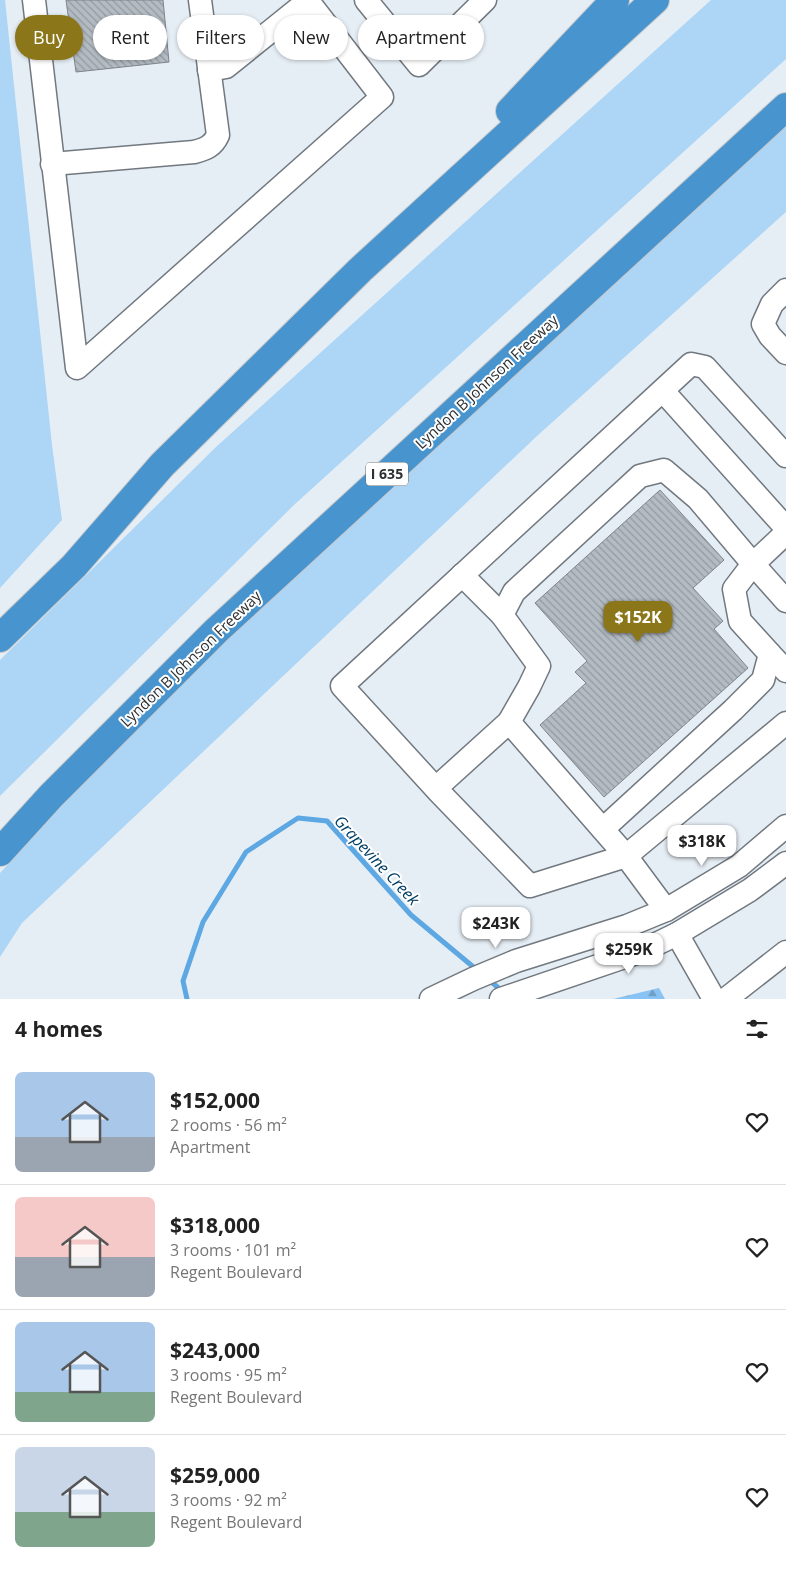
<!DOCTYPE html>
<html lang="en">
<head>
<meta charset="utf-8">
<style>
  body { margin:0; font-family:"Open Sans",sans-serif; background:#f2f2f2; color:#222; height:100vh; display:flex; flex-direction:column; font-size:19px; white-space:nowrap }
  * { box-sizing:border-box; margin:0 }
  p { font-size:16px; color:#767676 }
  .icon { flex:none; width:28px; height:28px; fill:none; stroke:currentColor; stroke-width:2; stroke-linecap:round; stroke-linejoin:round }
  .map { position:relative; height:999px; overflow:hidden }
  .drawer { display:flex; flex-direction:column; background:#fff; flex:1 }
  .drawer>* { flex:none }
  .hud { position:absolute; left:15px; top:15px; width:500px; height:45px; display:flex; gap:10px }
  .price { position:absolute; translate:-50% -42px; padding:0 11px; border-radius:10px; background:#fff; color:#222; font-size:16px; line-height:32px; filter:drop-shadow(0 1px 2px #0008) }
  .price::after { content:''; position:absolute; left:50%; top:30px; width:15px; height:11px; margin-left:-8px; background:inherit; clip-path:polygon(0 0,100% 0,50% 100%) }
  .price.on { background:#8c761a; color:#fff }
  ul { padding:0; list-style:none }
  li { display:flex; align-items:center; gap:15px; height:125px; padding:0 15px }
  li+li { border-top:1px solid #e0e0e0 }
  li span { display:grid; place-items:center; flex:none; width:140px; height:100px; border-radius:8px; color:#555 }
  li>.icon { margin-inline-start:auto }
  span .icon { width:60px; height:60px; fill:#fffc; stroke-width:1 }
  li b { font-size:21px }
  h2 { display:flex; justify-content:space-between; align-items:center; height:60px; padding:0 15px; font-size:21px }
  .tag { padding:0 18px; border-radius:22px; background:#fff; box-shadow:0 1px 4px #0004; font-size:18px; line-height:45px }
  .tag.on { background:#8c761a; color:#fff }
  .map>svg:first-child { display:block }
  .green { fill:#add5f6 }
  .forest { fill:url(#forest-firs) }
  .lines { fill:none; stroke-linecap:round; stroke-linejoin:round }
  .stream { stroke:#5da7e2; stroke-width:5 }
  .building { fill:url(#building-back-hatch); stroke:#7d848b }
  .minor-casing { stroke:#71787f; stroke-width:25 }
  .highway-casing { stroke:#c8c9ca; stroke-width:30 }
  .minor { stroke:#fff; stroke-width:22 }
  .highway { stroke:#4894ce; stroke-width:28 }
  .labels { text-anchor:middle; stroke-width:4; stroke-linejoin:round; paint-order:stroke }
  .shield { fill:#fff; stroke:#6c6e70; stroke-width:1 }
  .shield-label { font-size:14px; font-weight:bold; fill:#2d3032 }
  .street-label { font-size:15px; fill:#2d3032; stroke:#fff }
  .water-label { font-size:16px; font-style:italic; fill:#013e64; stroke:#fff }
</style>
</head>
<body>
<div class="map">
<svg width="786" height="999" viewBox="0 0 786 999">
  <defs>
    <pattern id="forest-firs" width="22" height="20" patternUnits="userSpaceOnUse" patternTransform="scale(1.25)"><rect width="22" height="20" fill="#89c3f3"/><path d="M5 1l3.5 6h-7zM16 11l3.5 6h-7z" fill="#709fc5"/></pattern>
    <pattern id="building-back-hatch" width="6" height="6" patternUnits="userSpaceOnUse" patternTransform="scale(1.25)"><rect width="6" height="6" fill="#b4bcc3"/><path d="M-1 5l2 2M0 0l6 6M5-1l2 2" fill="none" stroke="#93999f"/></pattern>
  </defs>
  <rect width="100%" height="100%" fill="#e6eef5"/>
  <!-- green -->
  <g class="green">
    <path d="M0,0H5L52,445L62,520L0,588Z"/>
    <path d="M711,0H786V59L295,504L0,796V660L216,447Z"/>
    <path d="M786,126V212L537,436L22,923L0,957V873L153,707Z"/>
  </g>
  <!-- forest -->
  <path class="forest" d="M659,988L665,999H613Z"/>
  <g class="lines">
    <!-- stream -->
    <g class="stream">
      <path d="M488,979L502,991"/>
      <path d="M187,999L183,981L203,922L246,852L298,818L327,821L411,915L477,970"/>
    </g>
  </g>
  <!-- building -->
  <g class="building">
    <path d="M66,0H163L169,62L76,72Z"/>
    <path d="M660,490L724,560L693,588L723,621L714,629L748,668L604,797L540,725L586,683L575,672L587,661L535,603Z"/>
  </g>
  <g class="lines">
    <defs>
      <g id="minor">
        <path d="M34,0L77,368L382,97L308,1L309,0"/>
        <path d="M366,0L419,65L485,0"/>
        <path d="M209,70L226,67L308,1L307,0"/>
        <path d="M52,164L194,152C206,149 213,146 218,135L200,0"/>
        <path d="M786,290L772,304L763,324L770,336L786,353"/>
        <path d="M663,391L786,528"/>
        <path d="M786,533L753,564L786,601"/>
        <path d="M462,575L502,615"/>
        <path d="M770,654L786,671"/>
        <path d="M509,722L529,687L539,666L502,615L514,592L640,476L664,470L698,499L753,564L734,589L740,621L770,654L763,680L733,710L603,829"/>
        <path d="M436,788L509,722L626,856L786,723"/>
        <path d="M666,910L626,856L530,886L439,792L342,686L691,364L705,367L786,456"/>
        <path d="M677,934L714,999"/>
        <path d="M431,999L473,979L516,961L627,926L666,910L739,866L786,826"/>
        <path d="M501,999L642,951L677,934L750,890L786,863"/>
        <path d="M726,999L786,952"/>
      </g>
      <g id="highway">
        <path d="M510,111L615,0"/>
        <path d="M0,638L74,566L162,465L360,270L655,0"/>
        <path d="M0,852L51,796L216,631L786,107"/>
      </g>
    </defs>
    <!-- minor casing -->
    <use href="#minor" class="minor-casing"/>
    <!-- highway casing -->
    <use href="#highway" class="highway-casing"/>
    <!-- minor -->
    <use href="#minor" class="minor"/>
    <!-- highway -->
    <use href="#highway" class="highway"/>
  </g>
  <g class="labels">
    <!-- shield labels -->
    <rect class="shield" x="366" y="462.5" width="42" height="23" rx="4"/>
    <g class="shield-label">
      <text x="387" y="479">I 635</text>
    </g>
    <!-- street labels -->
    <g class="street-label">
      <text transform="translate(487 382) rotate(-43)" y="5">Lyndon B Johnson Freeway</text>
      <text transform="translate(191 659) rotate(-44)" y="5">Lyndon B Johnson Freeway</text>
    </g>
    <!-- water labels -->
    <g class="water-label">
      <text transform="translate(377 860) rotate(47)" y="6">Grapevine Creek</text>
    </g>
  </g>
</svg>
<b class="price on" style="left:638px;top:643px">$152K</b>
<b class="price" style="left:702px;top:867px">$318K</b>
<b class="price" style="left:496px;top:949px">$243K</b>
<b class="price" style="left:629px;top:975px">$259K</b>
<div class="hud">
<a class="tag on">Buy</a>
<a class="tag">Rent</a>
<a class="tag">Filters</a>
<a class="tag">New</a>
<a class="tag">Apartment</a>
</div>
</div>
<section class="drawer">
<h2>4 homes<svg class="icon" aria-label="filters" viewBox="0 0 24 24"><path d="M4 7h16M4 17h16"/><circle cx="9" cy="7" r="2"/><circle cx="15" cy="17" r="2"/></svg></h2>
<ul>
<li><span style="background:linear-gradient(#a9c7e8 65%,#9aa5b1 0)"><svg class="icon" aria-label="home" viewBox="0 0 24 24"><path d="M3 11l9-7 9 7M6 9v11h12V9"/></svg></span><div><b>$152,000</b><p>2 rooms · 56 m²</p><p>Apartment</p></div><svg class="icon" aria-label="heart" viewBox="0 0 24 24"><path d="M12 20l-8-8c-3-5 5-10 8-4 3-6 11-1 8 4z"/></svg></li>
<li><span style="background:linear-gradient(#f6c9c9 60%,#9aa5b1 0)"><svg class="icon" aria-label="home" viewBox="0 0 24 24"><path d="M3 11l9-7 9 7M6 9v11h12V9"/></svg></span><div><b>$318,000</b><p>3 rooms · 101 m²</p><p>Regent Boulevard</p></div><svg class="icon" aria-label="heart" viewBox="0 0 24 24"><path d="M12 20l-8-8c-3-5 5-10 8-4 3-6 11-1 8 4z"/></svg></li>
<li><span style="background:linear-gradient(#a9c7e8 70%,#7fa58c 0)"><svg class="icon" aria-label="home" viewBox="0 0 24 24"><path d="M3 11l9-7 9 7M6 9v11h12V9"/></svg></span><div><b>$243,000</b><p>3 rooms · 95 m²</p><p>Regent Boulevard</p></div><svg class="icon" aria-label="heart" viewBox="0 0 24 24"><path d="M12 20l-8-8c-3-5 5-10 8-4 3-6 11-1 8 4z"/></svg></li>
<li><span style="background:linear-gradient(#c9d6e8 65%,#7fa58c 0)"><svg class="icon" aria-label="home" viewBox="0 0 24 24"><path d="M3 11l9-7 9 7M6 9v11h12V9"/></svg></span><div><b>$259,000</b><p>3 rooms · 92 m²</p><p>Regent Boulevard</p></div><svg class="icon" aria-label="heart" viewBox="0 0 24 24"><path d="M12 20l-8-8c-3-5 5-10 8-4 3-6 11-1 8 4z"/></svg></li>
</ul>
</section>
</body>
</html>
